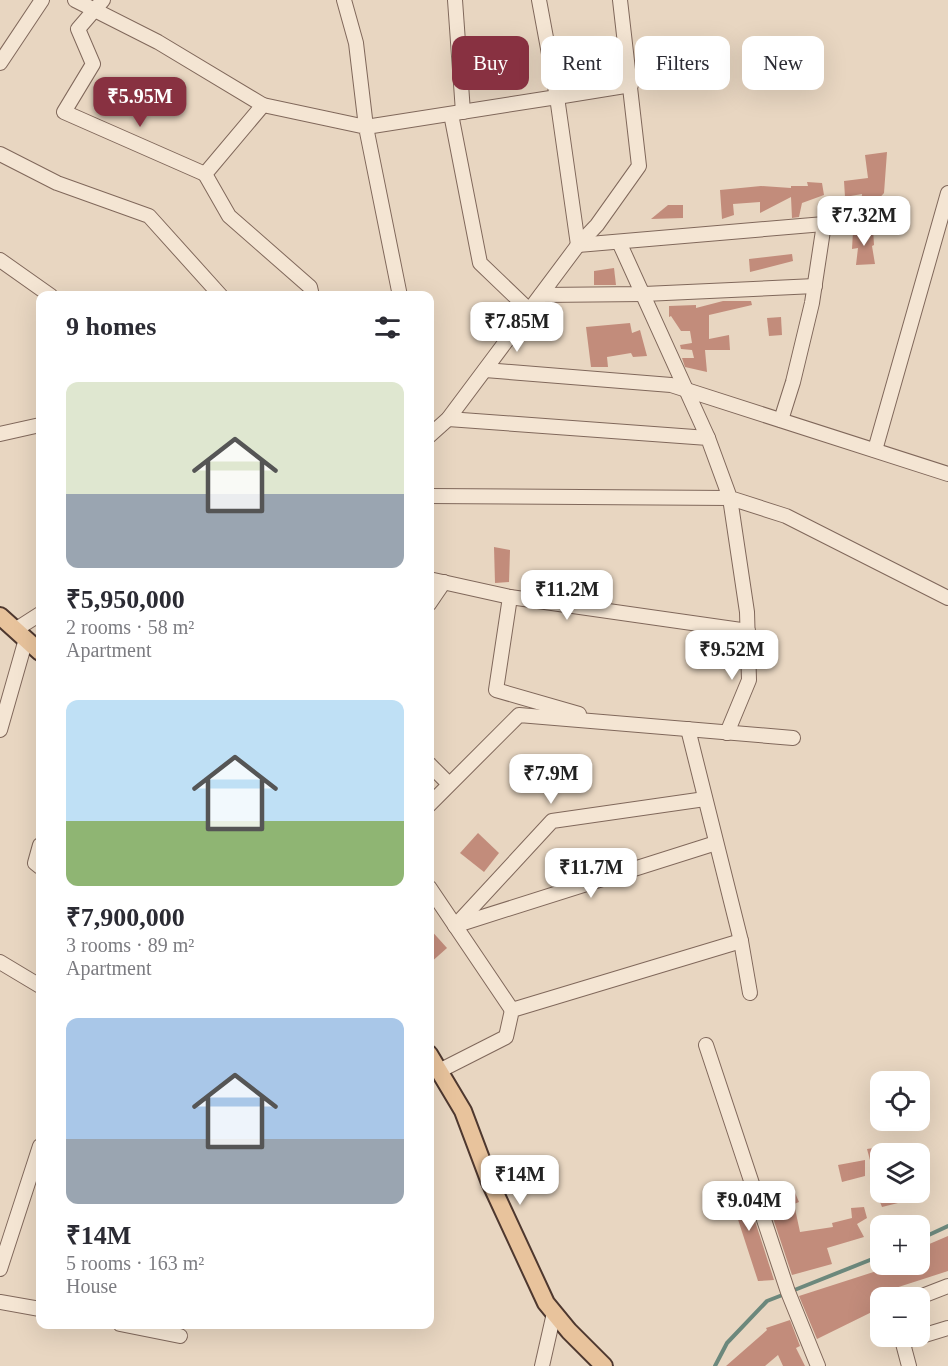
<!DOCTYPE html>
<html lang="en">
<head>
<meta charset="utf-8">
<style>
  body { margin:0; font-family:"Times New Roman",serif; background:#f7f7f7; color:#2b2b33; height:100vh; display:flex; flex-direction:column; font-size:22px; white-space:nowrap }
  * { box-sizing:border-box; margin:0 }
  p { font-size:20px; color:#7c7c81 }
  .icon { flex:none; width:33px; height:33px; fill:none; stroke:currentColor; stroke-width:2; stroke-linecap:round; stroke-linejoin:round }
  .map { position:relative; flex:1; overflow:hidden }
  .panel { position:absolute; left:36px; top:291px; width:398px; height:1038px; display:flex; flex-direction:column; background:#fff; border-radius:12px; box-shadow:0 6px 24px #0002 }
  .panel>* { flex:none }
  .hud { position:absolute; left:452px; top:36px; width:406px; height:54px; display:flex; gap:12px }
  .buttons { position:absolute; left:870px; top:1071px; display:grid; gap:12px }
  .buttons a { display:grid; place-items:center; width:60px; height:60px; border-radius:12px; background:#fff; box-shadow:0 6px 24px #0002; font-size:30px }
  .price { position:absolute; translate:-50% -51px; padding:0 14px; border-radius:12px; background:#fff; color:#222; font-size:20px; line-height:39px; filter:drop-shadow(0 2px 3px #0008) }
  .price::after { content:''; position:absolute; left:50%; top:36px; width:18px; height:14px; margin-left:-9px; background:inherit; clip-path:polygon(0 0,100% 0,50% 100%) }
  .price.selected { background:#883141; color:#fff }
  ul { padding:0; list-style:none }
  li { display:grid; align-content:center; gap:12px; height:318px; padding:0 30px }
  li span { display:grid; place-items:center; height:186px; border-radius:12px; color:#555 }
  li>.icon { margin-inline-start:auto }
  span .icon { width:108px; height:108px; fill:#fffc; stroke-width:1 }
  li b { font-size:26px }
  h2 { display:flex; justify-content:space-between; align-items:center; height:72px; padding:0 30px; font-size:26px }
  .chip { padding:0 21px; border-radius:12px; background:#fff; box-shadow:0 6px 24px #0002; font-size:21px; line-height:54px }
  .chip.selected { background:#883141; color:#fff }
  .map>svg:first-child { display:block }
  .lines { fill:none; stroke-linecap:round; stroke-linejoin:round }
  .stream { stroke:#6c887c; stroke-width:4 }
  .building { fill:#c28c7b }
  .minor-casing { stroke:#80685b; stroke-width:16 }
  .major-casing { stroke:#4e382f; stroke-width:20 }
  .minor { stroke:#f4e5d3; stroke-width:14 }
  .major { stroke:#e8c39c; stroke-width:16 }
</style>
</head>
<body>
<div class="map">
<svg width="948" height="1366" viewBox="0 0 948 1366">
  <rect width="100%" height="100%" fill="#e8d6c1"/>
  <g class="lines">
    <!-- stream -->
    <g class="stream">
      <path d="M920,1239L948,1226"/>
      <path d="M792,1291L880,1256"/>
      <path d="M715,1366L727,1343L767,1301L785,1294"/>
    </g>
  </g>
  <!-- building -->
  <g class="building">
    <path d="M887,152L884,193L875,203L861,206L862,194L845,197L844,181L868,178L865,155Z"/>
    <path d="M807,182L822,183L824,195L802,203L799,217L792,218L791,197L760,213V202L733,204L734,215L722,219L720,190L761,186L791,188V186H808Z"/>
    <path d="M668,205H683V218L651,219Z"/>
    <path d="M873,229L874,245L872,246L875,264L856,265L858,248L852,249L853,231Z"/>
    <path d="M792,254L793,261L750,272L749,259Z"/>
    <path d="M614,268L616,285H594V271Z"/>
    <path d="M723,301H751L752,305L709,315V339L729,335L730,350H705L707,372L685,367L682,358H694L692,350L681,349L680,345L692,343L690,331H681L671,316L669,317V306L696,305V308Z"/>
    <path d="M781,317L782,335L769,336L767,318Z"/>
    <path d="M630,323L632,333L640,330L647,356L633,357L631,353L607,357L608,367H591L586,327Z"/>
    <path d="M494,547L510,550L509,582L495,583Z"/>
    <path d="M478,833L499,853L484,872L460,853Z"/>
    <path d="M429,928L447,948L429,964Z"/>
    <path d="M880,1147V1185L877,1186L867,1149Z"/>
    <path d="M865,1160V1176L842,1182L838,1165Z"/>
    <path d="M792,1186L799,1202L794,1204L800,1232L833,1227L832,1223L852,1218L851,1208L864,1207L867,1218L857,1224L864,1237L827,1248L832,1264L792,1275L772,1215L777,1213L768,1195Z"/>
    <path d="M744,1187L774,1280L758,1281L732,1201L705,1198Z"/>
    <path d="M876,1192H899L902,1202L882,1207Z"/>
    <path d="M948,1236V1271L880,1293V1308L817,1339L799,1296L886,1268L885,1264H920V1248Z"/>
    <path d="M790,1320L800,1346L796,1348L805,1366H783L778,1355L765,1366H726L767,1330L766,1328Z"/>
  </g>
  <g class="lines">
    <defs>
      <g id="minor">
        <path d="M75,0L158,42L263,105"/>
        <path d="M103,0L78,29L93,64L64,112L205,174"/>
        <path d="M344,0L356,43L366,127L557,97L578,245"/>
        <path d="M455,0L463,112"/>
        <path d="M539,0L557,97L631,85"/>
        <path d="M0,63L42,0"/>
        <path d="M451,114L480,263L529,310"/>
        <path d="M0,154L57,183L149,216L221,296"/>
        <path d="M619,242L708,438"/>
        <path d="M578,245L883,219"/>
        <path d="M0,260L51,296"/>
        <path d="M541,295L644,294L815,286"/>
        <path d="M312,296L310,287L229,216L205,174L263,105L366,127L400,296"/>
        <path d="M485,370L671,385L948,474"/>
        <path d="M448,419L708,438L730,498L786,516L948,598"/>
        <path d="M781,420L793,382L812,303L824,224"/>
        <path d="M0,434L40,425"/>
        <path d="M429,436L448,419L578,245L597,225L639,166L620,0"/>
        <path d="M875,450L948,193"/>
        <path d="M429,496L730,498L747,612L749,680L727,733"/>
        <path d="M429,579L510,597L748,631"/>
        <path d="M510,597L496,690L579,714"/>
        <path d="M429,604L444,582"/>
        <path d="M15,630L40,614"/>
        <path d="M0,730L26,639"/>
        <path d="M429,764L449,784"/>
        <path d="M429,805L519,715L793,738"/>
        <path d="M40,845L35,863L40,867"/>
        <path d="M429,887L512,1010"/>
        <path d="M457,925L716,843"/>
        <path d="M455,926L552,821L705,799"/>
        <path d="M741,941L750,993"/>
        <path d="M0,962L40,986"/>
        <path d="M706,1045L788,1292L818,1366"/>
        <path d="M439,1071L506,1037L512,1010L741,941L688,729"/>
        <path d="M0,1269L40,1146"/>
        <path d="M917,1298L948,1286"/>
        <path d="M0,1302L40,1309"/>
        <path d="M120,1324L180,1336"/>
        <path d="M901,1336L909,1366"/>
        <path d="M902,1342L948,1328"/>
        <path d="M542,1366L554,1313"/>
      </g>
      <g id="major">
        <path d="M0,616L40,652"/>
        <path d="M429,1054L463,1111L489,1180L546,1303L569,1331L604,1366"/>
      </g>
    </defs>
    <!-- minor casing -->
    <use href="#minor" class="minor-casing"/>
    <!-- major casing -->
    <use href="#major" class="major-casing"/>
    <!-- minor -->
    <use href="#minor" class="minor"/>
    <!-- major -->
    <use href="#major" class="major"/>
  </g>
</svg>
<div class="buttons">
<a><svg class="icon" aria-label="locate" viewBox="0 0 24 24"><circle cx="12" cy="12" r="6"/><path d="M12 2v4M12 18v4M2 12h4M18 12h4"/></svg></a>
<a><svg class="icon" aria-label="layers" viewBox="0 0 24 24"><path d="M12 4l9 5-9 5-9-5zM3 14l9 5 9-5"/></svg></a>
<a>+</a>
<a>−</a>
</div>
<b class="price selected" style="left:140px;top:128px">₹5.95M</b>
<b class="price" style="left:864px;top:247px">₹7.32M</b>
<b class="price" style="left:517px;top:353px">₹7.85M</b>
<b class="price" style="left:567px;top:621px">₹11.2M</b>
<b class="price" style="left:732px;top:681px">₹9.52M</b>
<b class="price" style="left:551px;top:805px">₹7.9M</b>
<b class="price" style="left:591px;top:899px">₹11.7M</b>
<b class="price" style="left:520px;top:1206px">₹14M</b>
<b class="price" style="left:749px;top:1232px">₹9.04M</b>
<div class="hud">
<a class="chip selected">Buy</a>
<a class="chip">Rent</a>
<a class="chip">Filters</a>
<a class="chip">New</a>
</div>
<section class="panel">
<h2>9 homes<svg class="icon" aria-label="filters" viewBox="0 0 24 24"><path d="M4 7h16M4 17h16"/><circle cx="9" cy="7" r="2"/><circle cx="15" cy="17" r="2"/></svg></h2>
<ul>
<li><span style="background:linear-gradient(#dfe7d0 60%,#9aa5b1 0)"><svg class="icon" aria-label="home" viewBox="0 0 24 24"><path d="M3 11l9-7 9 7M6 9v11h12V9"/></svg></span><div><b>₹5,950,000</b><p>2 rooms · 58 m²</p><p>Apartment</p></div></li>
<li><span style="background:linear-gradient(#bfe0f5 65%,#8fb573 0)"><svg class="icon" aria-label="home" viewBox="0 0 24 24"><path d="M3 11l9-7 9 7M6 9v11h12V9"/></svg></span><div><b>₹7,900,000</b><p>3 rooms · 89 m²</p><p>Apartment</p></div></li>
<li><span style="background:linear-gradient(#a9c7e8 65%,#9aa5b1 0)"><svg class="icon" aria-label="home" viewBox="0 0 24 24"><path d="M3 11l9-7 9 7M6 9v11h12V9"/></svg></span><div><b>₹14M</b><p>5 rooms · 163 m²</p><p>House</p></div></li>
</ul>
</section>
</div>
</body>
</html>
